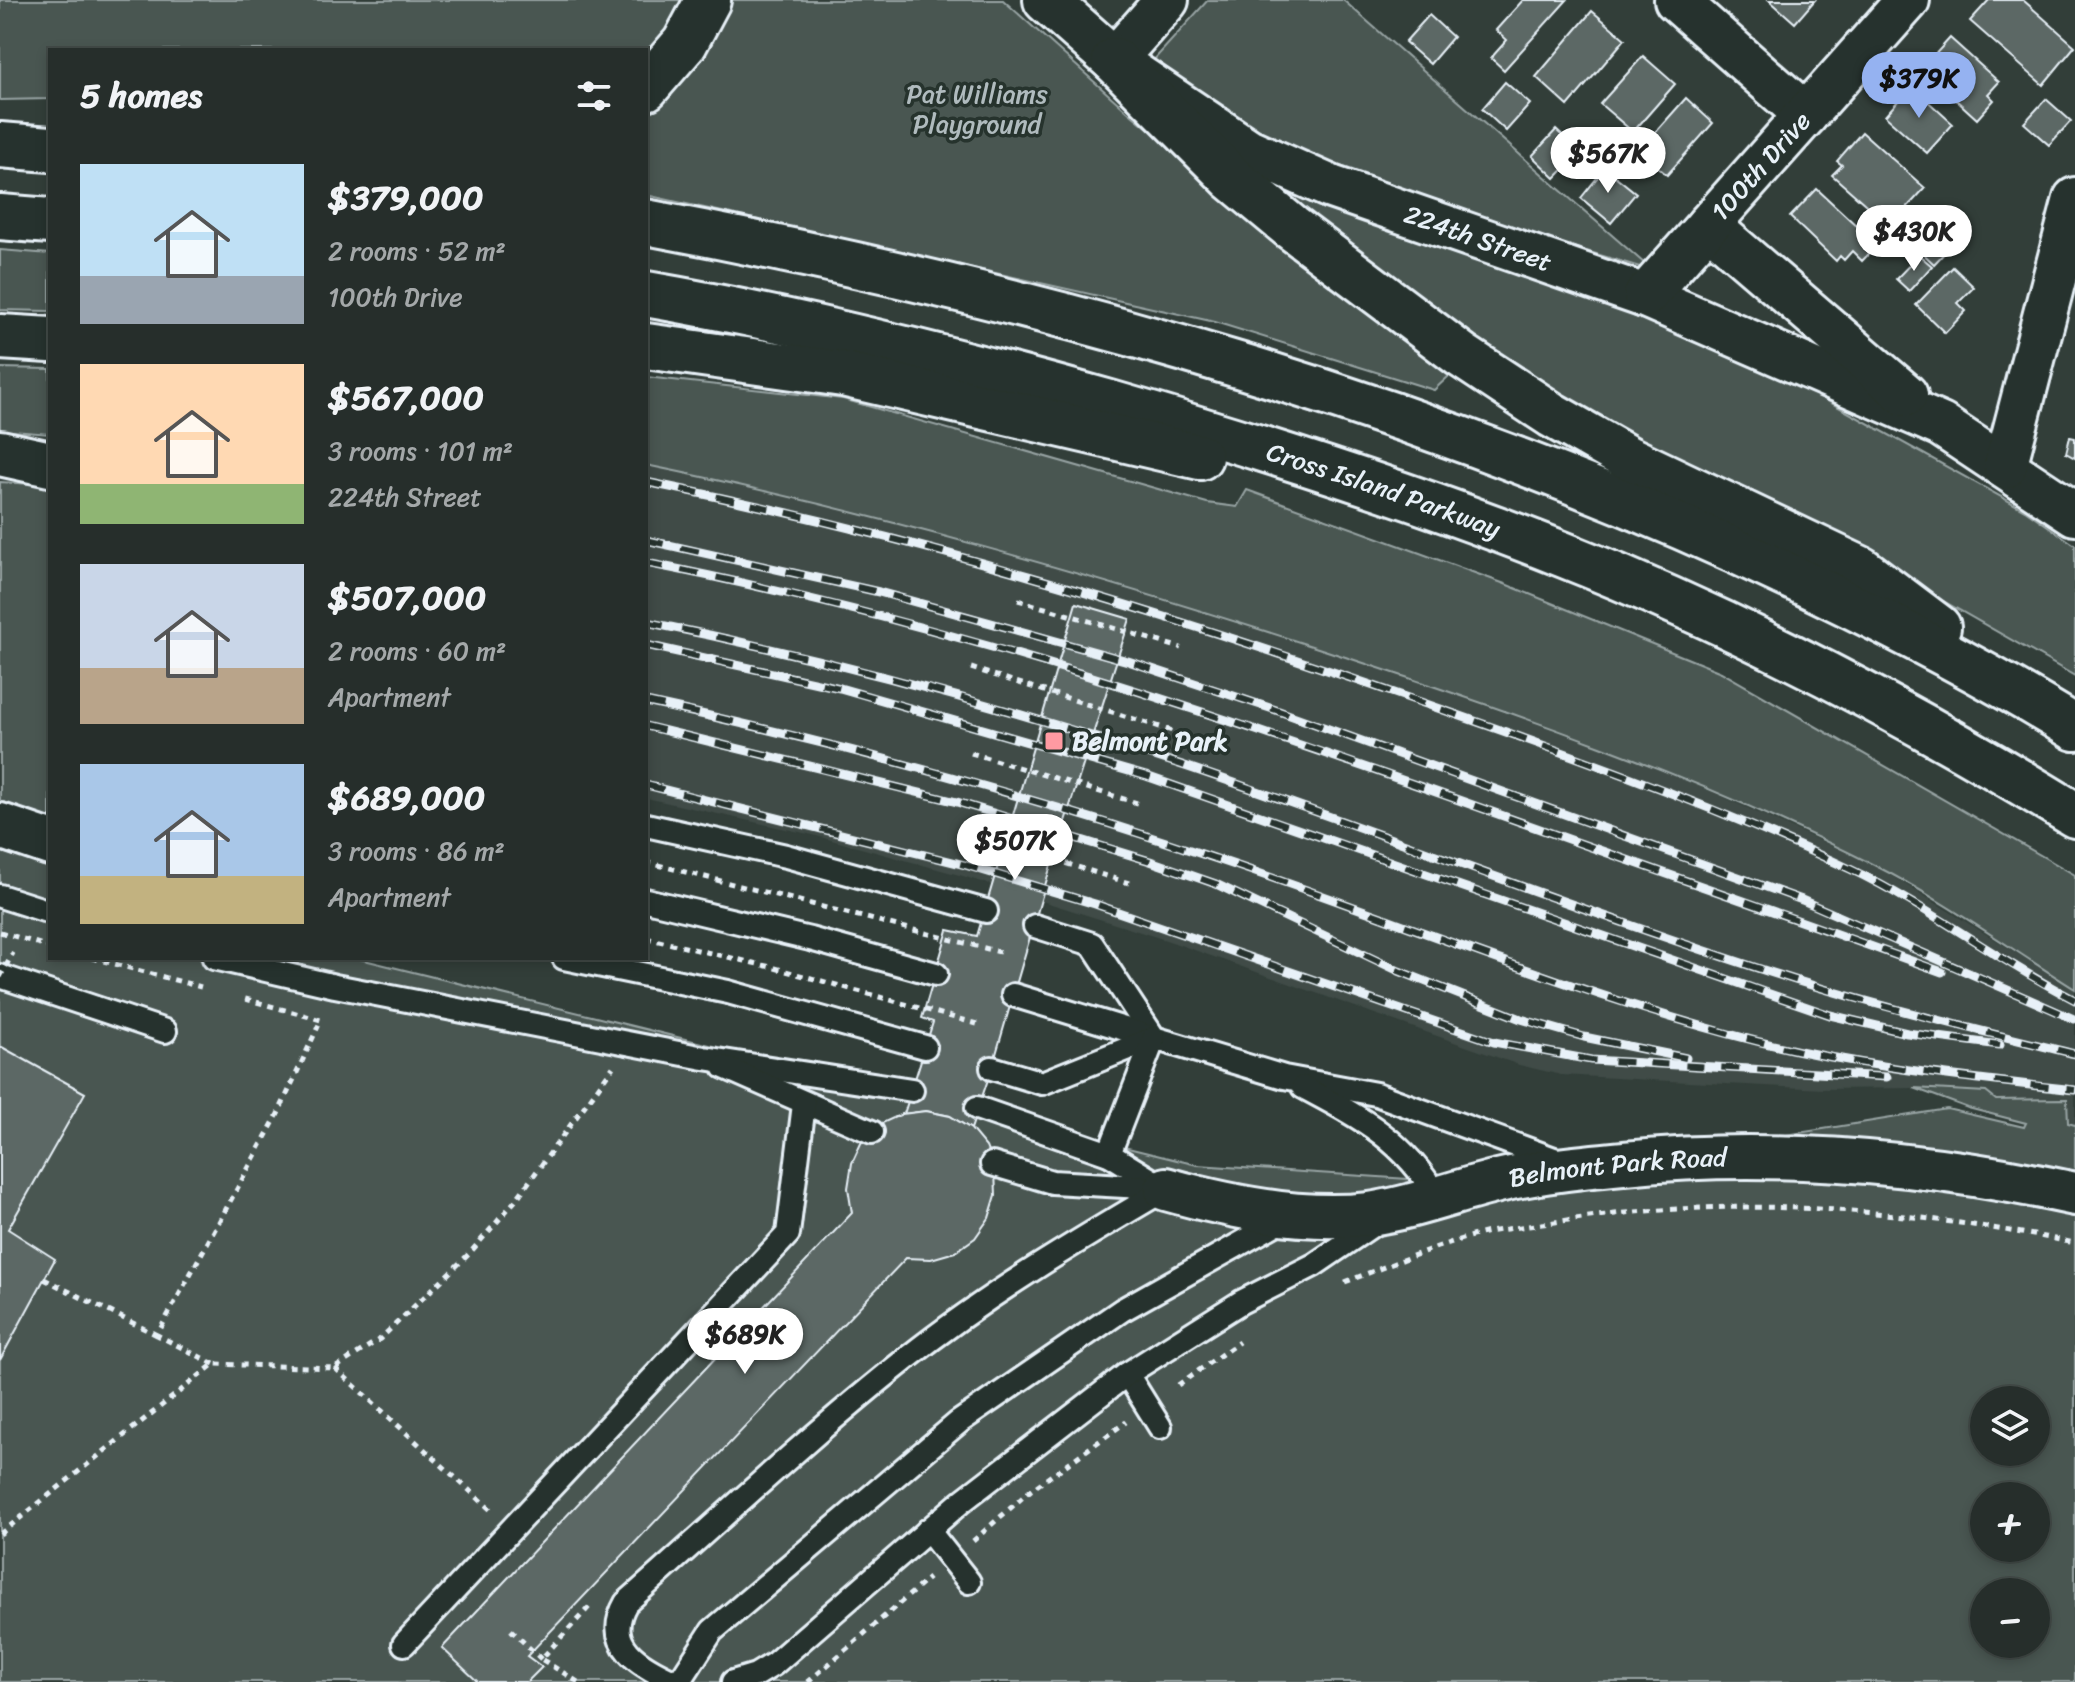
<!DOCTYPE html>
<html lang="en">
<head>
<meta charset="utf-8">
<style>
  body { margin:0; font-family:Sriracha,sans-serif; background:#323a37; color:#f1f3f6; height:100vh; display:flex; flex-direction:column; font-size:30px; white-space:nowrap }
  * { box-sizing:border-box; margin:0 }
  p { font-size:26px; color:#a4a8a9 }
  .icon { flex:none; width:44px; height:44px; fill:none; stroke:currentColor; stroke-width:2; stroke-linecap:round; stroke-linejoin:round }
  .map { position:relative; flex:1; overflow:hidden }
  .panel { position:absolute; left:48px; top:48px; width:600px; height:912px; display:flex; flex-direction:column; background:#262e2b; border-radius:0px; box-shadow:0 4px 12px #0003,0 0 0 2px #424a47 }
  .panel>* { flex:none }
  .fabs { position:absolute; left:1970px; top:1386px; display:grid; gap:16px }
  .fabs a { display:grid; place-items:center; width:80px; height:80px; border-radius:50%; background:#262e2b; box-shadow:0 4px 12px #0003,0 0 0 2px #424a47; font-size:40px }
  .price { position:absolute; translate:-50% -68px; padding:0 18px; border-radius:28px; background:#fff; color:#222; font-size:26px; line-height:52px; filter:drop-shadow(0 2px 4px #0008) }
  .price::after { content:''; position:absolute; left:50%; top:48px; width:24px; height:18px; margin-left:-12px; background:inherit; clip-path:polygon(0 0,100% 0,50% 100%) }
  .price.on { background:#95b2f1; color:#111 }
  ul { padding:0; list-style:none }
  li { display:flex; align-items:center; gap:24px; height:200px; padding:0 32px }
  li span { display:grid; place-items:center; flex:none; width:224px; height:160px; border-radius:0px; color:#555 }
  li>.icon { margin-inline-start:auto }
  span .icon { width:96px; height:96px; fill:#fffc; stroke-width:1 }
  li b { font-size:34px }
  h2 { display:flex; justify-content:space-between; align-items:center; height:96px; padding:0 32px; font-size:34px }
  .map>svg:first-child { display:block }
  .built { fill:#3f4b46 }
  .green { fill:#495651; stroke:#98a4a4; stroke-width:2; fill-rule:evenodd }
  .building { fill:#5c6865; stroke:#e8f1f8; stroke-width:2 }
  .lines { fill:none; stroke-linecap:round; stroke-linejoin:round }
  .lane-casing { stroke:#e8f1f8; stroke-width:28 }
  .street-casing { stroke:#e8f1f8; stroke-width:48 }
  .secondary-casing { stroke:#e8f1f8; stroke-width:50 }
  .highway-casing { stroke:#e8f1f8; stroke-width:50 }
  .path { stroke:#e8f1f8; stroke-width:5; stroke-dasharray:6 6; stroke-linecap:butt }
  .lane { stroke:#26332d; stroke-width:22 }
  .street { stroke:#26332d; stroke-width:42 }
  .secondary { stroke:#26332d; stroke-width:44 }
  .highway { stroke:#26332d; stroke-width:44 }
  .rail-casing { stroke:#e8f1f8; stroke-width:9 }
  .rail { stroke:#26332d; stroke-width:6; stroke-dasharray:18; stroke-linecap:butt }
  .path-bridge { stroke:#e8f1f8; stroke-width:5; stroke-dasharray:6 6; stroke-linecap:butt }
  .poi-dot { fill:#ff9aa2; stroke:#26332d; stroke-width:3 }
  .labels { text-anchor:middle; stroke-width:7; stroke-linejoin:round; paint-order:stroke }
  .park-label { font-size:26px; fill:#b0bbbe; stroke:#26332d }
  .street-label { font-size:26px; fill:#e8f1f8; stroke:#26332d }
  .poi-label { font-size:26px; font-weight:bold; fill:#e8f1f8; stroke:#26332d; text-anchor:start }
</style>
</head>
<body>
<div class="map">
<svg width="2075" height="1682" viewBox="0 0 2075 1682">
  <rect width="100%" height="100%" fill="#323e39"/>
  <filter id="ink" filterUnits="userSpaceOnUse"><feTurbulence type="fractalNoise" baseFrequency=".0125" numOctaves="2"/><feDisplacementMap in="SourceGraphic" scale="16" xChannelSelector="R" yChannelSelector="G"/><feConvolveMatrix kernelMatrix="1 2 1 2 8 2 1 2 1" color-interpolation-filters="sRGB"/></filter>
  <g filter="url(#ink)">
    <!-- built -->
    <path class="built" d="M646,465L787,494L1062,569L1235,621L1405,677L1650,764L1874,865L2075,989V1125L2068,1124L2067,1099L1996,1100L1986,1092L1914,1088L1823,1089L1669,1081L1561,1075L1519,1065L1169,941L963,876L813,835L646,798Z"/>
    <!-- green -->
    <g class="green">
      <path d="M0,0H683L660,46L646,58V50H50V99L0,100Z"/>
      <path d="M727,0H1003L1127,111L1450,375L1434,390L1215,322L646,195V112C684,82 711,46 727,0Z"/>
      <path d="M1208,0H1343L1653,271L1364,184L1258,132L1151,63Z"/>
      <path d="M1275,189L1675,330L1808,390L2025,510L2075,545V676L1915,585L1669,467L1414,310Z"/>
      <path d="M0,250L50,254V311L0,310Z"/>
      <path d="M0,368L50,369V434L0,430Z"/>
      <path d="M646,377L843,399L1207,503L1237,507L1247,490L1505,584L1721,672L2075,875V989C2008,947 1942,899 1872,864C1696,775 1508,710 1321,649C1099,577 875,512 646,465Z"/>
      <path d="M0,482L50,485V826L0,811Z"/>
      <path d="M0,851L50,867V958H356L1197,1165L1484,1184L1947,1109L2024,1127L2026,1123L1968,1108L1914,1088L1986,1092L1996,1100L2067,1099L2068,1123L2075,1125V1682H0ZM1984,1400H2036V1452H1984ZM1984,1496H2036V1548H1984ZM1984,1592H2036V1644H1984Z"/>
    </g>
    <!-- building -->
    <g class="building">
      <path d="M1523,0H1567L1504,70L1491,58L1507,40L1496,30Z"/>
      <path d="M1769,0H1815L1795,23Z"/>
      <path d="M1989,0H2023L2075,46L2043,85L1970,21Z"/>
      <path d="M1592,11L1625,39L1568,106L1536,77Z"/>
      <path d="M1429,15L1453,37L1430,64L1405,42Z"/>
      <path d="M1950,38L1999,82L1988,94L1994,100L1977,119L1922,69Z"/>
      <path d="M1643,56L1675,84L1633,132L1600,104Z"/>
      <path d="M1505,82L1530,104L1506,131L1482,109Z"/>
      <path d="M1911,86L1953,124L1927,153L1885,116Z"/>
      <path d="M1686,98L1713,123L1667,175L1639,151Z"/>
      <path d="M2046,99L2071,121L2049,145L2024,123Z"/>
      <path d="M1556,130L1580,152L1555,178L1532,156Z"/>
      <path d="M1862,132L1925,188L1890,226L1832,175L1842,165L1837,161Z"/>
      <path d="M1605,168L1636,193L1611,223L1581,198Z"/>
      <path d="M1817,189L1858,227L1863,221L1882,240L1862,261L1852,251L1844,260L1840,256L1836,261L1790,217Z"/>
      <path d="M1927,225L1950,247L1934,264L1911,242Z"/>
      <path d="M1919,255L1932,266L1909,291L1896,279Z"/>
      <path d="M1953,267L1974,287L1958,303L1966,311L1945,333L1916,305Z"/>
      <path d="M2070,437L2075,438V458L2066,453Z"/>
      <path d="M1076,603L1130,619L1051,865L992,1068L971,1129L950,1116L926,1111L904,1114L933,1022L922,1018L948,930L977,936Z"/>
      <path d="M0,1046L85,1093L8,1229L55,1259L0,1360Z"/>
      <path d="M926,1111L950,1116L971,1129L986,1147L995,1170L996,1195L989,1218L975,1238L955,1252L931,1259L906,1258L527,1656L542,1667L527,1682H478L442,1648L852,1213L848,1188L852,1163L862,1141L880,1124L902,1114Z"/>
    </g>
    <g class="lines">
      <defs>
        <g id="lane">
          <path d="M646,825L786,856L986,911"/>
          <path d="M0,896L50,912"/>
          <path d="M646,900L810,939L936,974"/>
          <path d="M1035,926L1092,944L1154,1038L1284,1077L1376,1094L1565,1163"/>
          <path d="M214,958L335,986L704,1058L912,1090"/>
          <path d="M564,958L728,992L925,1047"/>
          <path d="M0,976L165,1031"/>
          <path d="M1013,995L1154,1038"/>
          <path d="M724,1067L872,1132"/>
          <path d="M992,1068L1042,1083L1154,1038"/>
          <path d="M1303,1087C1361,1118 1403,1139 1437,1197"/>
          <path d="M977,1108L1109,1154L1166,1189"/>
          <path d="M1109,1154L1154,1038"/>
          <path d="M992,1164L1052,1182L1161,1188"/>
          <path d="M1127,1374L1160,1427"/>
          <path d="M928,1530L969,1582"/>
          <path d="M404,1644L788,1234L804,1104"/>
          <path d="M676,1682C640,1666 602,1645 626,1603C719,1521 809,1436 906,1359C988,1294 1077,1241 1166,1189"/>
          <path d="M679,1682L712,1631L959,1422L1122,1310L1286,1218"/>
          <path d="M733,1682L756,1675L774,1664L961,1502L1127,1374L1241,1302L1314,1265L1380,1220"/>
        </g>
        <g id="street">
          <path id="s1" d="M1167,0L1114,60L1248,150L1331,187L1645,296L1941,425L2075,514"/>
          <path d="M1676,0L1806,115"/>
          <path d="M1708,225L1906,395"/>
          <path id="s2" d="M1645,296L1908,0"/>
          <path d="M2005,467L2075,199"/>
          <path id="s3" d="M1166,1189C1230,1207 1303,1222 1369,1214C1413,1208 1456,1191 1498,1181C1539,1171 1582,1167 1624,1163C1775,1148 1928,1162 2075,1194"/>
        </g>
        <path id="secondary" d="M1046,0L1114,60"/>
        <g id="highway">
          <path d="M1114,60L1232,178L1291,227L1461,355L1552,415L1629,459L1861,569L1938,627"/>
          <path d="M646,88L685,43L708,0"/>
          <path d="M0,145L50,149"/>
          <path d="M0,217L50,221"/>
          <path d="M646,222C1050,298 1448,410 1819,590C1906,632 1993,677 2075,728"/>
          <path id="s4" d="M646,294C802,321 957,360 1110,403C1262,447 1414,495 1562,554C1740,624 1912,715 2075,815"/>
          <path d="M0,337L50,340"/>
          <path d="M646,346L843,374L1200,457"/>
          <path d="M0,453L50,464"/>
          <path d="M0,826L50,843"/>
        </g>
      </defs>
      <!-- lane casing -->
      <use href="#lane" class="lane-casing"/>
      <!-- street casing -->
      <use href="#street" class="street-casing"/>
      <!-- secondary casing -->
      <use href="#secondary" class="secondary-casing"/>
      <!-- highway casing -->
      <use href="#highway" class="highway-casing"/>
      <!-- path -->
      <g class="path">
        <path d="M1018,600L1181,648"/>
        <path d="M971,668L1176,732"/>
        <path d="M971,753L1137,803"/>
        <path d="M1032,853L1129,883"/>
        <path d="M646,862L1000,952"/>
        <path d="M0,932L50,947"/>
        <path d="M646,938L775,968L977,1024"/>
        <path d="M92,958L201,987"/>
        <path d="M44,1279L157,1335"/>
        <path d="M1345,1282C1385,1267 1425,1250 1465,1238C1494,1229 1526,1227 1555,1222C1732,1194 1901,1208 2075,1243"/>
        <path d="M214,1364L157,1335L278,1114L321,1020L242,998"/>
        <path d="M335,1368L491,1510"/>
        <path d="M1178,1385L1239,1342"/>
        <path d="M0,1534L214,1364L335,1368L380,1339L469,1254L515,1201L613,1067"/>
        <path d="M973,1541L1031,1490L1126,1422"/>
        <path d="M511,1630L541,1659"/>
        <path d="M578,1682L541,1659L591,1605"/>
        <path d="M808,1682L929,1578"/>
      </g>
      <!-- lane -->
      <use href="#lane" class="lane"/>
      <!-- street -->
      <use href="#street" class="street"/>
      <!-- secondary -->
      <use href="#secondary" class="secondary"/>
      <!-- highway -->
      <use href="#highway" class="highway"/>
      <defs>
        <g id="rail">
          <path d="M646,482C906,534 1156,610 1406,697C1556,749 1706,802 1850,869C1928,906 1998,961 2075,1000"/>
          <path d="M646,540L879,592L1128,661L1276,710L1802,900L2074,1019"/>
          <path d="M646,563C946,621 1236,720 1523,823C1663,873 1803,921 1942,972"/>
          <path d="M646,622C827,658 1007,707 1182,765C1396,837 1605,922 1821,988C1904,1013 1990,1033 2075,1054"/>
          <path d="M646,645L840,688L1146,776L1830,1015L1907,1033L2000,1045"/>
          <path d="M646,702C838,743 1028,795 1214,858C1386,915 1554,986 1729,1034C1843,1065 1958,1077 2075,1090"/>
          <path d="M646,726L957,802L1150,861L1216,884L1399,971L1521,1019L1584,1037L1686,1058"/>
          <path d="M646,785L965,865L1095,904L1494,1042L1591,1060L1887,1077"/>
        </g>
      </defs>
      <!-- rail casing -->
      <use href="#rail" class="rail-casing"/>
      <!-- rail -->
      <use href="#rail" class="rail"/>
      <!-- path-bridge -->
      <path class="path-bridge" d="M0,977L13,953"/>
    </g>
  </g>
  <!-- markers -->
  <rect class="poi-dot" x="1044" y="731" width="20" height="20" rx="4"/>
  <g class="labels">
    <!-- park labels -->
    <g class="park-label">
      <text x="977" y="103">Pat Williams<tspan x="977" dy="30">Playground</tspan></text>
    </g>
    <!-- street labels -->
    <g class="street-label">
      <text dy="9" stroke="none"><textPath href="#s2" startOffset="174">100th Drive</textPath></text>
      <text dy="9" stroke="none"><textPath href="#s1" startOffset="488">224th Street</textPath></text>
      <text dy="9" stroke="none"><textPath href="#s4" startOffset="764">Cross Island Parkway</textPath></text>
      <text dy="9" stroke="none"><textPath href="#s3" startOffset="460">Belmont Park Road</textPath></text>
    </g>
    <!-- poi labels -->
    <g class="poi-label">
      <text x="1072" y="750">Belmont Park</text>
    </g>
  </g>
</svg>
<div class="fabs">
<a><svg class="icon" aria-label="layers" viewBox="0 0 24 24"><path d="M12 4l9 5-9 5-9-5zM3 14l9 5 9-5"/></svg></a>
<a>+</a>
<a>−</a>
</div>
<b class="price on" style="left:1919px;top:120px">$379K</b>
<b class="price" style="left:1608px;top:195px">$567K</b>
<b class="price" style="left:1914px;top:273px">$430K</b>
<b class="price" style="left:1015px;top:882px">$507K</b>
<b class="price" style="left:745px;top:1376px">$689K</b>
<section class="panel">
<h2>5 homes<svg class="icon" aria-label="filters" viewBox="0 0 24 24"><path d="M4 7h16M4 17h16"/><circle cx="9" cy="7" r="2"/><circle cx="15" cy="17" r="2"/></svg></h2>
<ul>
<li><span style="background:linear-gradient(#bfe0f5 70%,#9aa5b1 0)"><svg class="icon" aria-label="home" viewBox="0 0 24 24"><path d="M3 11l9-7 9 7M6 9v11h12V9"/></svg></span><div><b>$379,000</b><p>2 rooms · 52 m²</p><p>100th Drive</p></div></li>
<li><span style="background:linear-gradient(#ffd9b3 75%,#8fb573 0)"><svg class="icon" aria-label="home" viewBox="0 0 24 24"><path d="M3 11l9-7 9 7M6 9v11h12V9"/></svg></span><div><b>$567,000</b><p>3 rooms · 101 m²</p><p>224th Street</p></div></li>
<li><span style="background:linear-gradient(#c9d6e8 65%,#b9a48a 0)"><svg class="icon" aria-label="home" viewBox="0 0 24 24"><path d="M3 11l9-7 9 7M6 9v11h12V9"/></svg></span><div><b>$507,000</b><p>2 rooms · 60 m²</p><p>Apartment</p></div></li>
<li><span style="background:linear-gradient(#a9c7e8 70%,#c2b280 0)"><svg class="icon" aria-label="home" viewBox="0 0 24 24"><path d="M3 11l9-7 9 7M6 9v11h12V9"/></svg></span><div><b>$689,000</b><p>3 rooms · 86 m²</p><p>Apartment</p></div></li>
</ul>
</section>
</div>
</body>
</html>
